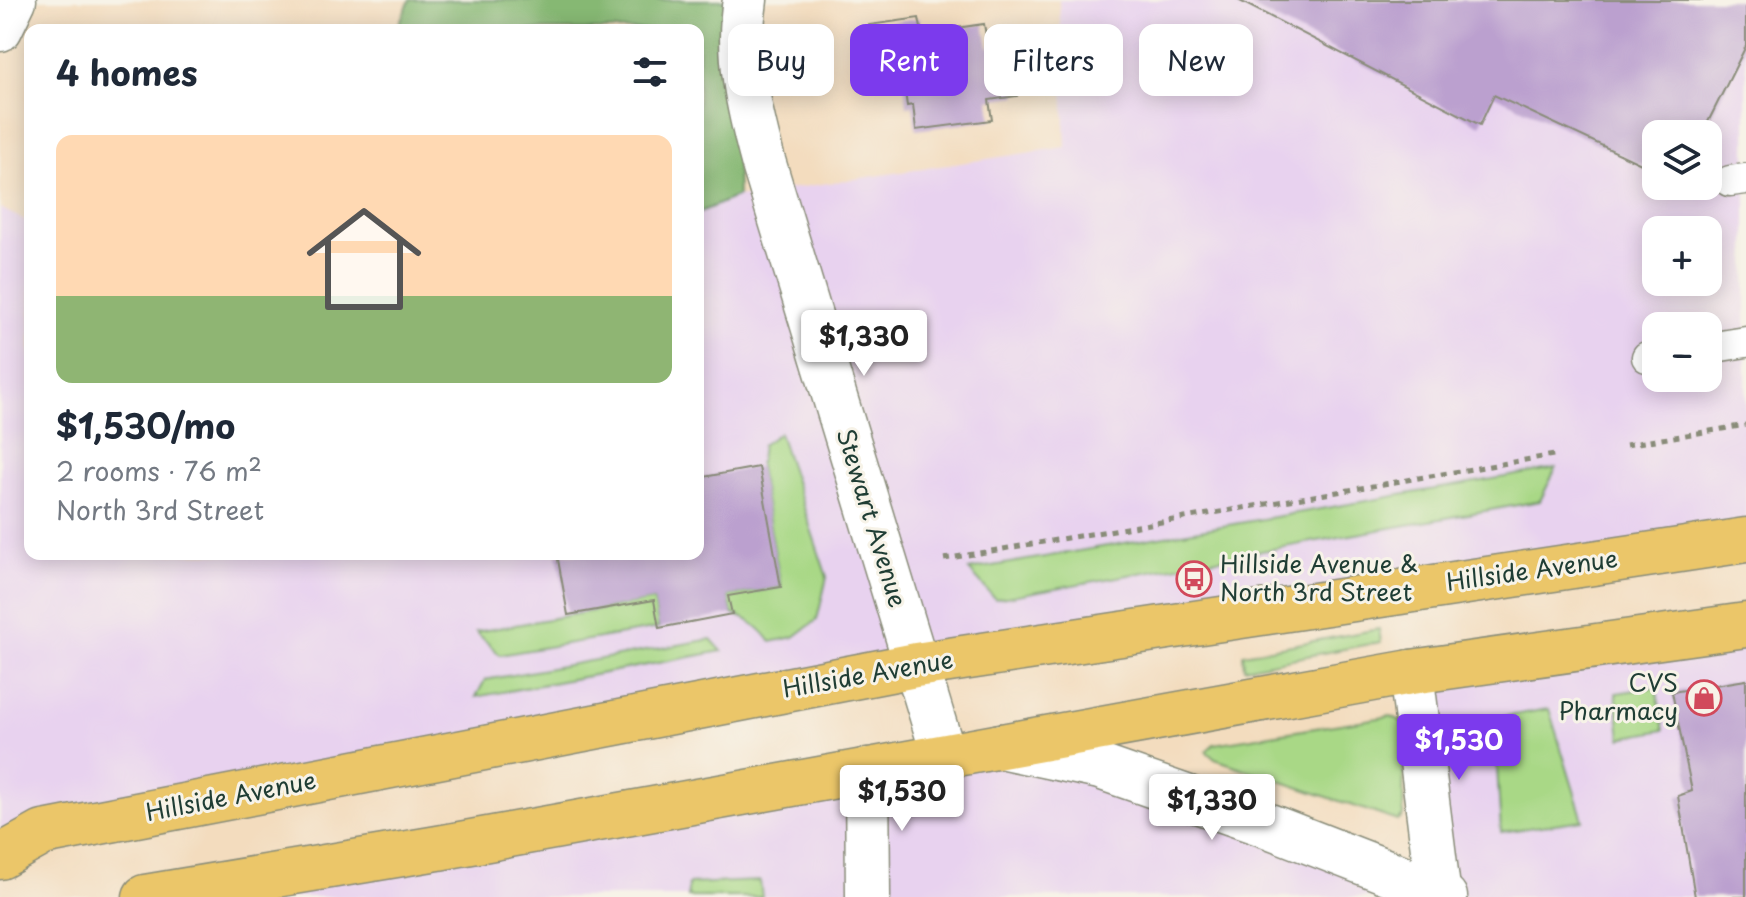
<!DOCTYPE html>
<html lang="en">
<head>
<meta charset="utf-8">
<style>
  body { margin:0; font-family:"Playpen Sans",sans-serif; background:#f2f2f3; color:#1f2937; height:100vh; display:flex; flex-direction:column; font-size:30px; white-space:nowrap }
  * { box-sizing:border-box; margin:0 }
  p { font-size:26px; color:#747a83 }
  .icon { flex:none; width:44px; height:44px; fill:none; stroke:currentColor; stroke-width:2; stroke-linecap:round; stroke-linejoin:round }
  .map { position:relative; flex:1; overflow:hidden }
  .sheet { position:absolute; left:24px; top:24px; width:680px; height:536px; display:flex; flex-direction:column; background:#fff; border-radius:16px; box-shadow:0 4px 20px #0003 }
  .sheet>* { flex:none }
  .banner { position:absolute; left:728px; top:24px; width:760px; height:72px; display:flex; gap:16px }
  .buttons { position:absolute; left:1642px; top:120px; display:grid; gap:16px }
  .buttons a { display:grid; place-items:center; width:80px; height:80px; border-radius:16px; background:#fff; box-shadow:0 4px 20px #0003; font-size:40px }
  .price { position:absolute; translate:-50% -68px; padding:0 18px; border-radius:8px; background:#fff; color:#222; font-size:26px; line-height:52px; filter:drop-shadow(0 2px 4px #0008) }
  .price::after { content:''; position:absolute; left:50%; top:48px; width:24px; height:18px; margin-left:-12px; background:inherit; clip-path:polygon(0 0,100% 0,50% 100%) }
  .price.current { background:#7c3aed; color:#fff }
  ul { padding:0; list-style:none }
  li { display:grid; align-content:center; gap:16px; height:424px; padding:0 32px }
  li+li { border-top:2px solid #e0e1e3 }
  li span { display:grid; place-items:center; height:248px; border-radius:16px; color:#555 }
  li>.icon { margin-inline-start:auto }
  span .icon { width:144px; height:144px; fill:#fffc; stroke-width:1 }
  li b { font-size:34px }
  h2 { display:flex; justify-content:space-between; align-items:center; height:96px; padding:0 32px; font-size:34px }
  .pill { padding:0 28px; border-radius:16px; background:#fff; box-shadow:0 4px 20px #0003; font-size:28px; line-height:72px }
  .pill.current { background:#7c3aed; color:#fff }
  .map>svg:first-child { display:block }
  .built { fill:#e8d2ef; fill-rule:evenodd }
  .green { fill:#a9d886; stroke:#648a5d; stroke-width:2 }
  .forest { fill:#86b873; stroke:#527a54; stroke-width:2 }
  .building { fill:#bba0cf }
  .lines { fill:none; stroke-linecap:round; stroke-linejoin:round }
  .service-casing { stroke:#898c79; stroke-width:33 }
  .minor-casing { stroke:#898c79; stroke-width:47 }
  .primary-casing { stroke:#898c79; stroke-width:47 }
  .path { stroke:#898c79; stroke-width:5; stroke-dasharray:6 6; stroke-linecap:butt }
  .service { stroke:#fff; stroke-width:30 }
  .minor { stroke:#fff; stroke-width:44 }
  .primary { stroke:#ebc669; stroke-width:44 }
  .labels { text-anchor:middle; stroke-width:6; stroke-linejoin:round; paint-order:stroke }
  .street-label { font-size:24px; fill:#1f3d34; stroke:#f7f3e8 }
  .poi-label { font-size:24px; fill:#1f3d34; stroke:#f7f3e8; text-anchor:start }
</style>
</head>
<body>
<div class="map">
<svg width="1746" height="897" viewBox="0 0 1746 897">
  <rect width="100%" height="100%" fill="#f7f3e8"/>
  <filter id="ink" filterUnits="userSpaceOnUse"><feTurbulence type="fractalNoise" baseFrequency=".0125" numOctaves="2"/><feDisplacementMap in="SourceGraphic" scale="16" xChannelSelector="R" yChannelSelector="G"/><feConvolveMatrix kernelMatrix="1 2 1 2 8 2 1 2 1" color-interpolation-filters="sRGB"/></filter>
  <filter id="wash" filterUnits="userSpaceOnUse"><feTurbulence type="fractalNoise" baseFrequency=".006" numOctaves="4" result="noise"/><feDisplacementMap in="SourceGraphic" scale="32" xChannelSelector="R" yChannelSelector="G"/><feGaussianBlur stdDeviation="1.8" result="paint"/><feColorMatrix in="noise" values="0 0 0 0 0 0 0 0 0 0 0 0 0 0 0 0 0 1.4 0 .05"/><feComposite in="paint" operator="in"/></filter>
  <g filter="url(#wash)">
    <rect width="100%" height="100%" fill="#f3dcbe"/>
    <!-- built -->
    <g class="built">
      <path d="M1059,0H1746V540L1111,634L0,857V208L30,223V554H698V203L1066,147ZM1656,134H1708V186H1656ZM1656,230H1708V282H1656ZM1656,326H1708V378H1656Z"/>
      <path d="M1746,625V897H145L1000,746L1438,891L1411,672Z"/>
    </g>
    <!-- green -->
    <g class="green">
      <path d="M779,433L827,577L817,620L794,637L771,642C760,627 749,619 732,614L728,596L781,587L759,467L762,445Z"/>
      <path d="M1556,468L1540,501L995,599L969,570Z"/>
      <path d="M654,600L659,628L500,655L476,632Z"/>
      <path d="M1379,629L1381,642L1244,668L1243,654Z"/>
      <path d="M711,639L722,651L476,697L485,680Z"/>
      <path d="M1656,687L1664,730L1621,738L1616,693Z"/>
      <path d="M1549,709L1583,820L1501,832L1494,718Z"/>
      <path d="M1391,716L1401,721L1404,732L1403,816L1398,821L1215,759L1206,751L1214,744Z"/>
      <path d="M760,881L762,897H688V884Z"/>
    </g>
    <!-- forest -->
    <path class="forest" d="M410,0H733L738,196L698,213V30H396Z"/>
    <g id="blocks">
      <!-- building -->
      <g class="building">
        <path d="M1238,0H1746V46L1702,134H1656V171L1494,95L1480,125Z"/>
        <path d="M919,18L922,33L984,24L988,47L1009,43L1017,96L989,100L992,120L916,130L913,105L907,106L902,71L876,75L869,25Z"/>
        <path d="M759,467L781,587L728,596L732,614L659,628L654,600L568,615L557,554H698V478Z"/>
        <path d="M1746,680V897H1695L1678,796L1692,791L1672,692Z"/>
      </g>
    </g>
  </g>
  <g filter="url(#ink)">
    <use href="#blocks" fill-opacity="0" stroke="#898c79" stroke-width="2"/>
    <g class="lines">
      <defs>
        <g id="service">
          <path d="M1730,181L1746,179"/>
          <path d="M1708,348L1746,342"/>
          <path d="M1647,357L1656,356"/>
        </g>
        <g id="minor">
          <path d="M745,0C736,54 749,109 763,161L944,756"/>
          <path d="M0,29L14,0"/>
          <path d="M1411,672L1439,897"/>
          <path d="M1000,746L1100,767L1269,826L1439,892L1445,897"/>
          <path d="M867,770L868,897"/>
        </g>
        <g id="primary">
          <path d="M0,857L43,833L916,665L1746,540"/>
          <path d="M145,897L438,848L1411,672L1746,625"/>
        </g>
      </defs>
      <!-- service casing -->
      <use href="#service" class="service-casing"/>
      <!-- minor casing -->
      <use href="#minor" class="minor-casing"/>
      <!-- primary casing -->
      <use href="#primary" class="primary-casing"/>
      <!-- path -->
      <g class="path">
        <path d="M1626,445L1746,425"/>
        <path d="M944,559L1554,455"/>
      </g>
      <!-- service -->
      <use href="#service" class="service"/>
      <!-- minor -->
      <use href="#minor" class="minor"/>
      <!-- primary -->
      <use href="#primary" class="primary"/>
    </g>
  </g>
  <!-- icons -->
  <defs>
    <symbol id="bus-ring" viewBox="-11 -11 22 22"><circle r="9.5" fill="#f7f3e8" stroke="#d1495b" stroke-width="1.5"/><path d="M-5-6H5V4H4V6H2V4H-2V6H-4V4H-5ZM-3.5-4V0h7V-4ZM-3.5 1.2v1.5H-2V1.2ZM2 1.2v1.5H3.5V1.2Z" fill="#d1495b"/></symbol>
    <symbol id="shop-ring" viewBox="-11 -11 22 22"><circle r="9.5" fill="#f7f3e8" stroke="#d1495b" stroke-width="1.5"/><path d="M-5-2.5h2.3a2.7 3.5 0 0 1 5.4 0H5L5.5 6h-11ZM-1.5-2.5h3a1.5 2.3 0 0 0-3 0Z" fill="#d1495b"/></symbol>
  </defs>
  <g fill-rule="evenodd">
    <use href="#bus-ring" x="1174" y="559" width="40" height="40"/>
    <use href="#shop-ring" x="1684" y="678" width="40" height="40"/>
  </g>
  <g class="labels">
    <!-- street labels -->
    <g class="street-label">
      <text transform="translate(871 518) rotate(73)" y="8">Stewart Avenue</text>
      <text transform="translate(1532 571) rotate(-8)" y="8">Hillside Avenue</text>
      <text transform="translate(868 675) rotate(-10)" y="8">Hillside Avenue</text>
      <text transform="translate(231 797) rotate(-11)" y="8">Hillside Avenue</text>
    </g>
    <!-- poi labels -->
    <g class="poi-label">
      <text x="1220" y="573">Hillside Avenue &amp;<tspan x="1220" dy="28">North 3rd Street</tspan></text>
      <text x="1678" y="692" text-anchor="end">CVS<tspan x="1678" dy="28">Pharmacy</tspan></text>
    </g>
  </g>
</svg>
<div class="buttons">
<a><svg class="icon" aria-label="layers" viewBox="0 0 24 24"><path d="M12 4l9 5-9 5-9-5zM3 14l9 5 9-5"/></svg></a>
<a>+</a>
<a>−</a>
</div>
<b class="price" style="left:864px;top:378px">$1,330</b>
<b class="price current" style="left:1459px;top:782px">$1,530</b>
<b class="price" style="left:902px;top:833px">$1,530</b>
<b class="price" style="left:1212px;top:842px">$1,330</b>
<div class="banner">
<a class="pill">Buy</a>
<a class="pill current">Rent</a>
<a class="pill">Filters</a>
<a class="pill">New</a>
</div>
<section class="sheet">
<h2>4 homes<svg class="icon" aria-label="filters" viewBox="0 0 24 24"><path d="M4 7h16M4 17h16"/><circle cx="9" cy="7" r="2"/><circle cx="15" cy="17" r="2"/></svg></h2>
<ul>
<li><span style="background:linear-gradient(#ffd9b3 65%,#8fb573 0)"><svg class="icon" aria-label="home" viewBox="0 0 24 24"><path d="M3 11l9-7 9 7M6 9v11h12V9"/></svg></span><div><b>$1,530/mo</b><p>2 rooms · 76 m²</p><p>North 3rd Street</p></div></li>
</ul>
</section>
</div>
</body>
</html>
